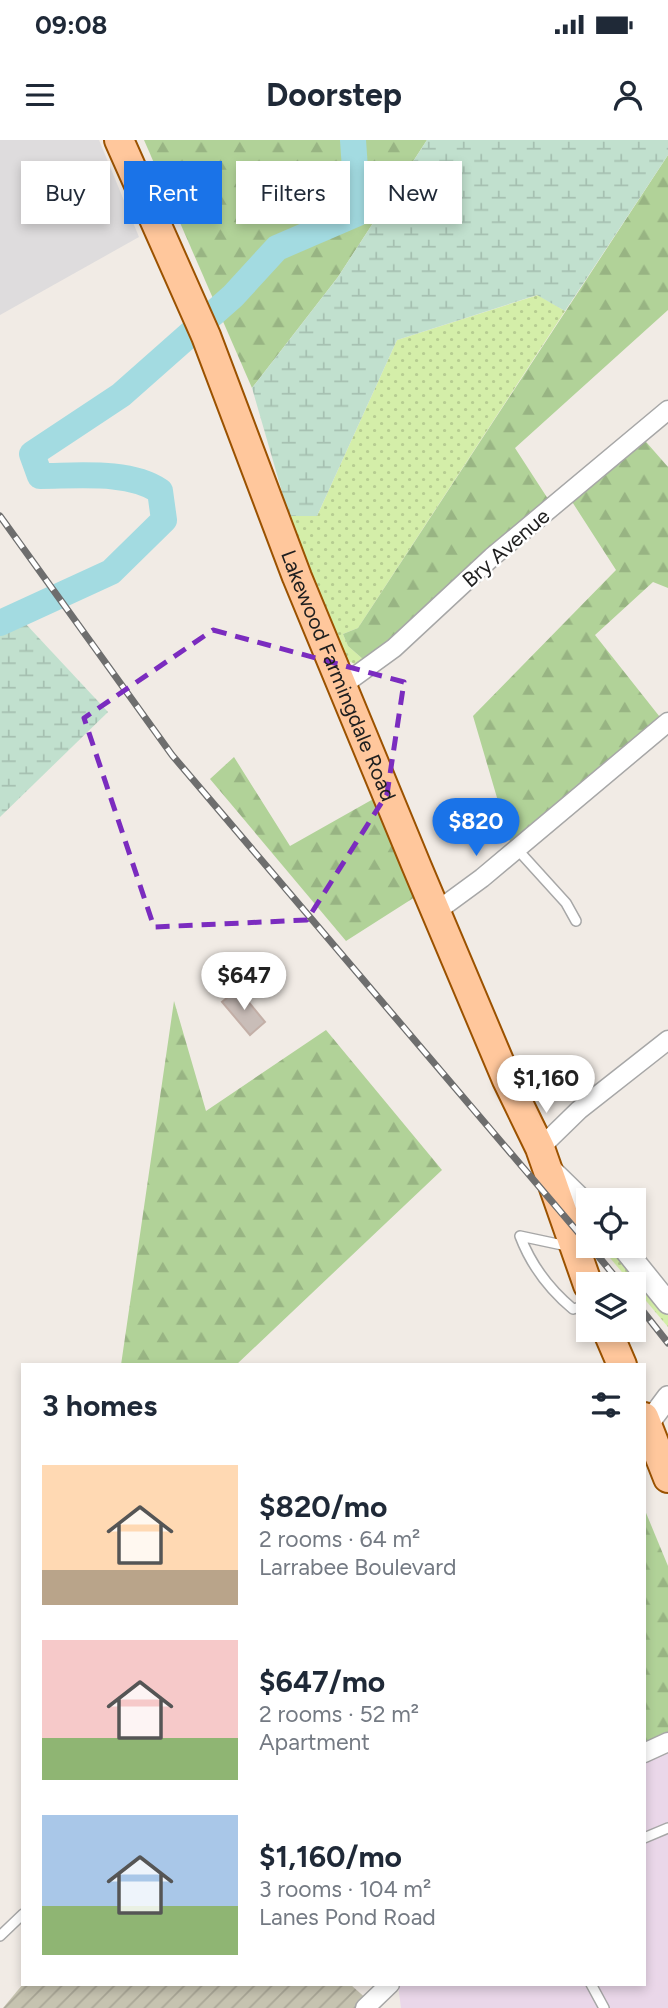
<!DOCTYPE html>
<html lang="en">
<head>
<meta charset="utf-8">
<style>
  body { margin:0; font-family:Figtree,sans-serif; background:#f6f6f7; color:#1f2937; height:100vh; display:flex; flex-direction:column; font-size:26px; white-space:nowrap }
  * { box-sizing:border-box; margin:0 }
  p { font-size:23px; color:#747a83 }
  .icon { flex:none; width:38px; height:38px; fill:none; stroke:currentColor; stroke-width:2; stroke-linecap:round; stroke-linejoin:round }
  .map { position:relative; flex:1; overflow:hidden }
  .panel { position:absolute; left:21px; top:1223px; width:625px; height:623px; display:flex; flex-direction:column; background:#fff; border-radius:0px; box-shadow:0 4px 10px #0003 }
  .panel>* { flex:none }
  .hud { position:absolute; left:21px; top:21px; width:626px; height:63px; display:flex; gap:14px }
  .tools { position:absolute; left:576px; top:1048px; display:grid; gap:14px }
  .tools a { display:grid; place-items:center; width:70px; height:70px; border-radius:0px; background:#fff; box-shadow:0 4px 10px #0003; font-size:35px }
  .price { position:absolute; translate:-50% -60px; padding:0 16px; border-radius:24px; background:#fff; color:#222; font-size:23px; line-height:46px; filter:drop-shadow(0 2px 4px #0008) }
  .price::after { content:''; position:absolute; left:50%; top:42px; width:21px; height:16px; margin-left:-10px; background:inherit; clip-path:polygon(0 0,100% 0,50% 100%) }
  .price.current { background:#1a73e8; color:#fff }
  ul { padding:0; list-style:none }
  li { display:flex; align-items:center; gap:21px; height:175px; padding:0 21px }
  li span { display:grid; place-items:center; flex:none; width:196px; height:140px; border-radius:0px; color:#555 }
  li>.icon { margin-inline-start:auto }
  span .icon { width:84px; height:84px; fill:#fffc; stroke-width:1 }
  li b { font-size:30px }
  h2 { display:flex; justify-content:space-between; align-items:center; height:84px; padding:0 21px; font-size:30px }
  .chip { padding:0 24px; border-radius:0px; background:#fff; box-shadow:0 4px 10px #0003; font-size:24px; line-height:63px }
  .chip.current { background:#1a73e8; color:#fff }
  .status { display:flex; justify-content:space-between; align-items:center; height:49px; padding:0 35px; background:#fff; direction:ltr }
  .status svg { height:19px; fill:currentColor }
  header { display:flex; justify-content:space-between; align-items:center; height:91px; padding:0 21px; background:#fff; font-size:32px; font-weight:700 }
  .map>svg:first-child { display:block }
  .residential { fill:#dedcdd }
  .industrial { fill:#ead7e9 }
  .construction { fill:url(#construction-furrows) }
  .grass { fill:url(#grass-dots) }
  .forest { fill:url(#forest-firs) }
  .wetland { fill:url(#wetland-marsh) }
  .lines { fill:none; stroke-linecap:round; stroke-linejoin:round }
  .river { stroke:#a3dbe1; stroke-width:26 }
  .building { fill:#c9bdb8; stroke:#c3afa7; stroke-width:2 }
  .service-casing { stroke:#a7a7a7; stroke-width:12 }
  .minor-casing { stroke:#a7a7a7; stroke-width:21 }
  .tertiary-casing { stroke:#a7a7a7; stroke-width:24 }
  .primary-casing { stroke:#9b5200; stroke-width:32 }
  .service { stroke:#fff; stroke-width:9 }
  .minor { stroke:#fff; stroke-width:18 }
  .tertiary { stroke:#fff; stroke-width:21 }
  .primary { stroke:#ffc79c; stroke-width:28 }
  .rail-casing { stroke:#6e6e6e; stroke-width:7 }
  .rail { stroke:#fff; stroke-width:4.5; stroke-dasharray:13; stroke-linecap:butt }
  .marked { fill:none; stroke:#7b2cbf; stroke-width:5; stroke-dasharray:14 9; stroke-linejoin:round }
  .labels { text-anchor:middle; stroke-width:5; stroke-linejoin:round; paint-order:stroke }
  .street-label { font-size:21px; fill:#202020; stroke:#fff }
</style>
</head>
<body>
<div class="status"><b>09:08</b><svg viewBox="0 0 49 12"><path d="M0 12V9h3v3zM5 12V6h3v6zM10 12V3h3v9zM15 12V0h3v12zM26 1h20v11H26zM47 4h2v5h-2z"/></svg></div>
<header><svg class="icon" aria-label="menu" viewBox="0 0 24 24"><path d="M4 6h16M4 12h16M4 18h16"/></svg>Doorstep<svg class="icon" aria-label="person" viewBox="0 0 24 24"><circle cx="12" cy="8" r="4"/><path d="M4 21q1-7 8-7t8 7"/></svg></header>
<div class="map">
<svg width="668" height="1868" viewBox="0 0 668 1868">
  <defs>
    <pattern id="construction-furrows" width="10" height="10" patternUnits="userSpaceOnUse" patternTransform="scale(1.75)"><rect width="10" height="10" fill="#c6c3b0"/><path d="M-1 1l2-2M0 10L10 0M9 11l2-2" fill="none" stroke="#aaa797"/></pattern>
    <pattern id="grass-dots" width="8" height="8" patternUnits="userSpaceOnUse" patternTransform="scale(1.75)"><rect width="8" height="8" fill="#d4eea9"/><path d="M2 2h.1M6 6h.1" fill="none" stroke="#b6cc91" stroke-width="1.8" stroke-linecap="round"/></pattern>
    <pattern id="forest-firs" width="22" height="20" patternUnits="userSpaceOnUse" patternTransform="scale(1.75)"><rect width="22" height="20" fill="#b1d298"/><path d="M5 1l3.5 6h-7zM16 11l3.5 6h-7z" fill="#98b483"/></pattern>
    <pattern id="wetland-marsh" width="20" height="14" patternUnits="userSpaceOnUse" patternTransform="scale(1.75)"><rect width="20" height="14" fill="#c1e0ce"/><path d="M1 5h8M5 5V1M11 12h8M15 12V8" fill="none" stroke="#a6c0b1"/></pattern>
  </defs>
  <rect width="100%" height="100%" fill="#f1ebe5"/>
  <!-- residential -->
  <path class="residential" d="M0,0H99L139,97L0,175Z"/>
  <!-- industrial -->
  <path class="industrial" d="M668,1604V1868H401L398,1845L644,1844V1619Z"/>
  <!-- construction -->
  <path class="construction" d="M23,1844L351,1845L369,1861L362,1868H3Z"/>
  <!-- grass -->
  <g class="grass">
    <path d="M538,155L565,171L358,488L343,494L348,506L364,520L356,525L345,519L305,423L289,376H317L397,200Z"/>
    <path d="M600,1106H612L668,1174V1187Z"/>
  </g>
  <!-- forest -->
  <g class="forest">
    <path d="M144,0H427L338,137L252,248Z"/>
    <path d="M668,15V170L515,308L550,362L391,503L364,520L348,506L343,494L358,488Z"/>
    <path d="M640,295L668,327V448L653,442L595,495L667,586L515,719L473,576L616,430L569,357Z"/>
    <path d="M234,617L290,706L375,658L415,757L346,801L210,639Z"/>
    <path d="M174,861L206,971L326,890L442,1030L236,1225H121Z"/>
    <path d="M644,1368L668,1426V1604L644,1619Z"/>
  </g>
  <!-- wetland -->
  <g class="wetland">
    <path d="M427,0H668V15L565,171L537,155L397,200L317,376H289L252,248L338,137Z"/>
    <path d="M10,467L108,572L0,677V470Z"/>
  </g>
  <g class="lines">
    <!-- river -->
    <path class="river" d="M0,483L111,432L164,380L160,351C129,330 77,336 40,336L32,314L121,255L233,156L277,108L358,73L353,0"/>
  </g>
  <!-- building -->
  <path class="building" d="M238,849L265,882L250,895L222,862Z"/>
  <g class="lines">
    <defs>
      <g id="service">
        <path d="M517,709L566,763L576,781"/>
        <path d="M567,1106L520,1096C531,1125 549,1149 573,1169L588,1165"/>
        <path d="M644,1698L668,1688"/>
        <path d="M0,1796L23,1774"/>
        <path d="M591,1844L604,1868"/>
      </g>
      <g id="minor">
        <path d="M343,545L394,508L492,417L668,270"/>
        <path d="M437,771L482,738L668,582"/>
        <path d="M540,1008L579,970L668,900"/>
        <path d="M644,1613L668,1602"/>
        <path d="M365,1868L390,1844"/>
      </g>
      <g id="tertiary">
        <path d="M547,1026L588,1066"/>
        <path d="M622,1106L668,1163"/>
        <path d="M647,1285L668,1257"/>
      </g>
      <g id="primary">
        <path id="s1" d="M119,0L206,196L297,437L417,727L507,940L540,1008L588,1145"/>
        <path d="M607,1190L622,1225"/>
        <path d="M644,1277L668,1338"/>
      </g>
    </defs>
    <!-- service casing -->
    <use href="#service" class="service-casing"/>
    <!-- minor casing -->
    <use href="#minor" class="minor-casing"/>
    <!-- tertiary casing -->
    <use href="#tertiary" class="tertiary-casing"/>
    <!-- primary casing -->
    <use href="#primary" class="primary-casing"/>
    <!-- service -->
    <use href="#service" class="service"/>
    <!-- minor -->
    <use href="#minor" class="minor"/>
    <!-- tertiary -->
    <use href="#tertiary" class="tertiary"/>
    <!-- primary -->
    <use href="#primary" class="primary"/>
    <defs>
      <g id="rail">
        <path d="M0,376L172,615L588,1104"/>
        <path d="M590,1106L621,1144"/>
        <path d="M634,1160L668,1203"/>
      </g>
    </defs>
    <!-- rail casing -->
    <use href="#rail" class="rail-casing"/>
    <!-- rail -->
    <use href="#rail" class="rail"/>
  </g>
  <!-- marked area -->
  <path class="marked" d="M213,490L404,542L387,654L307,780L154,787L84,578Z"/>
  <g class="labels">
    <!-- street labels -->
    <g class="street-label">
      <text transform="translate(506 408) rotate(-41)" y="7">Bry Avenue</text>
      <text dy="7" stroke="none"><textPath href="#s1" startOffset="579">Lakewood Farmingdale Road</textPath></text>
    </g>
  </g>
</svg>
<div class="tools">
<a><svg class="icon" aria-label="locate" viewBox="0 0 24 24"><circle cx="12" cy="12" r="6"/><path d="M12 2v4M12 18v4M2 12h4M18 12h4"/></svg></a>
<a><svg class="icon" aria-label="layers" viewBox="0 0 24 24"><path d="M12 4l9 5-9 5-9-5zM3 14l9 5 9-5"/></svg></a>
</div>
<b class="price current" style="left:476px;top:718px">$820</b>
<b class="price" style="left:244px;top:872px">$647</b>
<b class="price" style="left:546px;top:975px">$1,160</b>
<div class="hud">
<a class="chip">Buy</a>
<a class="chip current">Rent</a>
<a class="chip">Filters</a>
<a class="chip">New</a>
</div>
<section class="panel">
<h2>3 homes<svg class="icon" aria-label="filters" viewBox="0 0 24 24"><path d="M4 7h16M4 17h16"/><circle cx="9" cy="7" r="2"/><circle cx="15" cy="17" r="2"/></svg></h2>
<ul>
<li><span style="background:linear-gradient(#ffd9b3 75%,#b9a48a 0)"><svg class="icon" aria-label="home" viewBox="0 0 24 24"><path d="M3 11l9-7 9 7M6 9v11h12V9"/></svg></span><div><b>$820/mo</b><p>2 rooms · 64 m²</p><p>Larrabee Boulevard</p></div></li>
<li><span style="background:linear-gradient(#f6c9c9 70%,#8fb573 0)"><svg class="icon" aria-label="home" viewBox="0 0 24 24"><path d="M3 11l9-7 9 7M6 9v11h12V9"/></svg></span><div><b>$647/mo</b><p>2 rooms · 52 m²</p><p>Apartment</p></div></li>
<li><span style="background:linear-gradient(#a9c7e8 65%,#8fb573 0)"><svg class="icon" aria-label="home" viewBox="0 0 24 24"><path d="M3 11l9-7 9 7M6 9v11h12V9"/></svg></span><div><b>$1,160/mo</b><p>3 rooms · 104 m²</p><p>Lanes Pond Road</p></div></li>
</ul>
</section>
</div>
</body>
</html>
